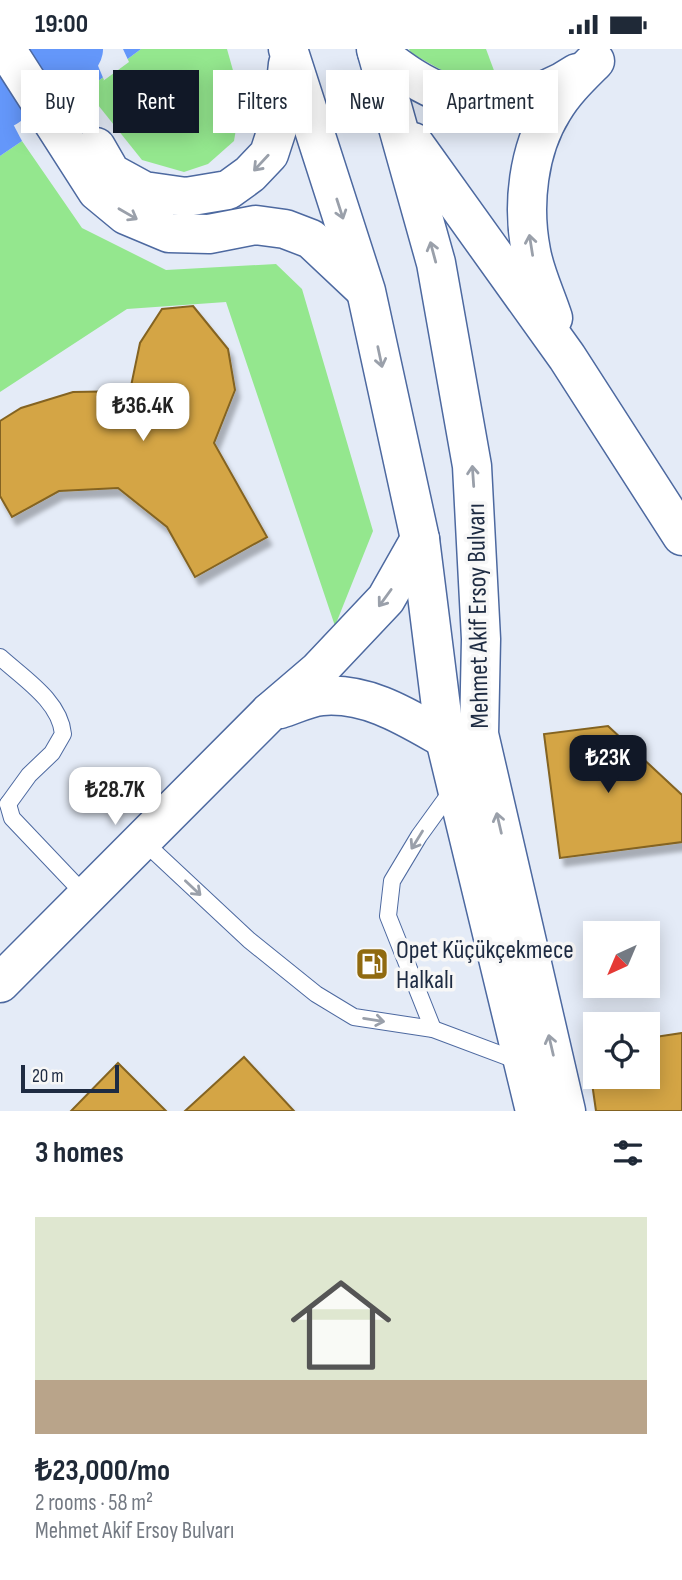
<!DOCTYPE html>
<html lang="en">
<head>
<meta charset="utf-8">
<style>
  body { margin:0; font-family:"Sofia Sans Condensed",sans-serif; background:#f6f6f7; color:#1f2937; height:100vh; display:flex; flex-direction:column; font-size:26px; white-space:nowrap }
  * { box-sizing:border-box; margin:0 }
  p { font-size:23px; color:#747a83 }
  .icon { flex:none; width:38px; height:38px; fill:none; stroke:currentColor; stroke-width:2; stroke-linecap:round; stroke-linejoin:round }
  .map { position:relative; height:1062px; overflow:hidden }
  .details { display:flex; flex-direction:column; background:#fff; flex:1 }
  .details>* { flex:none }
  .hud { position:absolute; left:21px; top:21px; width:640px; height:63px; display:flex; gap:14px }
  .needle { width:46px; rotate:224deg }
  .fabs { position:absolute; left:583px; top:872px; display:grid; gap:14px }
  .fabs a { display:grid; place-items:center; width:77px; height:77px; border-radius:0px; background:#fff; box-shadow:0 4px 18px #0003; font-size:35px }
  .scale { position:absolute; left:21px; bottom:18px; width:98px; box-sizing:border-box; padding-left:7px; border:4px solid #1e2b42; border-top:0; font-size:19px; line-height:24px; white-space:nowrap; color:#1e2b42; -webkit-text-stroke:5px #f7f7f7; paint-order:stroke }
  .price { position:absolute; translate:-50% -60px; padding:0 16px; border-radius:14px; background:#fff; color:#222; font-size:23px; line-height:46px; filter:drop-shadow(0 2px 4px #0008) }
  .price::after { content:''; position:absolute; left:50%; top:42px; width:21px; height:16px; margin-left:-10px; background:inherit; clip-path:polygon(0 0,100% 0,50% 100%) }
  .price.current { background:#111827; color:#fff }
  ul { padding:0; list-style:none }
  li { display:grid; align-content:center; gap:14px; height:371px; padding:0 35px }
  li+li { border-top:2px solid #e0e1e3 }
  li span { display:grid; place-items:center; height:217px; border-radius:0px; color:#555 }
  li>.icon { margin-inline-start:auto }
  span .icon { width:126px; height:126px; fill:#fffc; stroke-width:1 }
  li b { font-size:30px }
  h2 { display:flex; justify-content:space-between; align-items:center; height:84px; padding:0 35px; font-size:30px }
  .chip { padding:0 24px; border-radius:0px; background:#fff; box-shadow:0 4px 18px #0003; font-size:24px; line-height:63px }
  .chip.current { background:#111827; color:#fff }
  .status { display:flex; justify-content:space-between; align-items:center; height:49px; padding:0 35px; background:#fff; direction:ltr }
  .status svg { height:19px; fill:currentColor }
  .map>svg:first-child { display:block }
  .green { fill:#94e78e }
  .water { fill:#6497fa }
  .pier { fill:#e4ebf7 }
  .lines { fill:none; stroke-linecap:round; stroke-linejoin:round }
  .river { stroke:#6497fa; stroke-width:60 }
  .building { fill:#d4a544; stroke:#846421; stroke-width:2; filter:url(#shadow) }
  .service-casing { stroke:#4d69a0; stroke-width:18 }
  .secondary-casing { stroke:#4d69a0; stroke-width:41 }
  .primary-casing { stroke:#4d69a0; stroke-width:41 }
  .service { stroke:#fff; stroke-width:16 }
  .secondary { stroke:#fff; stroke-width:38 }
  .primary { stroke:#fff; stroke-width:38 }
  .oneway { stroke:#9aa0aa }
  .labels { text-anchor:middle; stroke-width:7; stroke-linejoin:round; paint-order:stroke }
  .street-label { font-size:26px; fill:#1e2b42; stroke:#f7f7f7 }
  .poi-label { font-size:26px; fill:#1e2b42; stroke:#f7f7f7; text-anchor:start }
</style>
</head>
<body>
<div class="status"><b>19:00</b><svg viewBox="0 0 49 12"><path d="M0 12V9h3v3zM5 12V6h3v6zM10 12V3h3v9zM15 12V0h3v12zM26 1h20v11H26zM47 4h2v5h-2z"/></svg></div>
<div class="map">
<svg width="682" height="1062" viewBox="0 0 682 1062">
  <defs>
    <filter id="shadow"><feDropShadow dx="4.5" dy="8" stdDeviation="2" flood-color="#0004"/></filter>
  </defs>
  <rect width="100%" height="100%" fill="#e4ebf7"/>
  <!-- green -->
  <g class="green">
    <path d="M141,0H227L241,50L234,92L208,115L184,123L142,111L86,41Z"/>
    <path d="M409,0H486L499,35L461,32L411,4Z"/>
    <path d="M22,92L82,179L166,221L276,215L302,240L373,482L335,577L226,253L127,260L0,343V107Z"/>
  </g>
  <!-- water -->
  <g class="water">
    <path d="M62,0H141L86,41Z"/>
    <path d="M0,50L22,92L0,107Z"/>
  </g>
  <!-- pier -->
  <path class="pier" d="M91,0H123L129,13L103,32L104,31Z"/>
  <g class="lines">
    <!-- river -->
    <path class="river" d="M0,50L73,0"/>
  </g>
  <!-- building -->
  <g class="building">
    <path d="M193,257L228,300L235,341L214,394L267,488L195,528L167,478L118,439L59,442L12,468L0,447V372L21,359L73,343L130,342L140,294L162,260Z"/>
    <path d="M608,677L682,746V793L560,809L544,685Z"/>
    <path d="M682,984V1062H596L591,1027H648V989Z"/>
    <path d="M244,1008L294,1062H185Z"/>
    <path d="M118,1014L166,1062H71Z"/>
  </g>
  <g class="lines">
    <defs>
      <g id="service">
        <path d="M0,608C23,629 60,652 63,685L52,704L29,726L8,755"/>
        <path d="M8,755L12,769L87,848"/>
        <path d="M143,792L249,891L316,945L354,968L433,980L521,1013"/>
        <path d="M433,980L388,867L392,832L419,787L453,740"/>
      </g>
      <path id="secondary" d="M0,934L270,663"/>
      <g id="primary">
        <path d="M6,0L97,142L126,166L169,184L209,185L256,176L285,180L311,190L362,238"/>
        <path d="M288,0L366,242L420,490L445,690L535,1062"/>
        <path d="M376,0L436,214L472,417L481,590L479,685L566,1062"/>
        <path d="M377,3C398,19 421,37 447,45C491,59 539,50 577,24"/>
        <path d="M413,93L567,308L682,487"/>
        <path d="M96,98L111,124L144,142L186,148L228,141L250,125L269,105L283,62L288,15"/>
        <path d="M553,269C546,247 535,225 531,202C522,156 528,101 553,61C564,42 580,27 595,12"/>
        <path d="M280,660C293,656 309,648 322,647C368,643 408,669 445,690"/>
        <path d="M270,663L318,622L386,550L420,490"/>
      </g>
    </defs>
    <!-- service casing -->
    <use href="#service" class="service-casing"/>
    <!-- secondary casing -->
    <use href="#secondary" class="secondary-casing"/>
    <!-- primary casing -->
    <use href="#primary" class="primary-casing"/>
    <!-- service -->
    <use href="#service" class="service"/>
    <!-- secondary -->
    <use href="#secondary" class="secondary"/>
    <!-- primary -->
    <use href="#primary" class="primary"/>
  </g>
  <!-- one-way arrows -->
  <defs><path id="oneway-shaft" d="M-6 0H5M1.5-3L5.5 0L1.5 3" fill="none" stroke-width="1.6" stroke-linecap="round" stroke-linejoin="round" transform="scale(1.75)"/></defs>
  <g class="oneway">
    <use href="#oneway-shaft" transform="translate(261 114) rotate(133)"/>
    <use href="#oneway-shaft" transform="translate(340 160) rotate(72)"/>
    <use href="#oneway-shaft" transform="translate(128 165) rotate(30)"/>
    <use href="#oneway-shaft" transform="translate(531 196) rotate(-99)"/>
    <use href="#oneway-shaft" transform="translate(433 203) rotate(-105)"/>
    <use href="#oneway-shaft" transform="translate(380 308) rotate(78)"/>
    <use href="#oneway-shaft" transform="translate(473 427) rotate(-94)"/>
    <use href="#oneway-shaft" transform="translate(385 549) rotate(126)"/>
    <use href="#oneway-shaft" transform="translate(499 774) rotate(-103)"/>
    <use href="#oneway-shaft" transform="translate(417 791) rotate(122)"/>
    <use href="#oneway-shaft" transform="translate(193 839) rotate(43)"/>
    <use href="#oneway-shaft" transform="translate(374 971) rotate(9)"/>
    <use href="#oneway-shaft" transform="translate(551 996) rotate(-103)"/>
  </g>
  <!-- icons -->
  <defs>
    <symbol id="fuel-square" viewBox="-11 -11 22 22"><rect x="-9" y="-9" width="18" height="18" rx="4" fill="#906a10" stroke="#f7f7f7"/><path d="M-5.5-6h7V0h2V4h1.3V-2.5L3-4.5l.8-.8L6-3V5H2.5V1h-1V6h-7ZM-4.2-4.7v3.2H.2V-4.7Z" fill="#fff"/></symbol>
  </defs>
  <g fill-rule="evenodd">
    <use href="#fuel-square" x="353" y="896" width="38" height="38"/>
  </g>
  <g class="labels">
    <!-- street labels -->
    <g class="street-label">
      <text transform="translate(477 567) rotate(-91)" y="9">Mehmet Akif Ersoy Bulvarı</text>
    </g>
    <!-- poi labels -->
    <g class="poi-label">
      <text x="396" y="909">Opet Küçükçekmece<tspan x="396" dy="30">Halkalı</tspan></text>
    </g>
  </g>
</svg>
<div class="fabs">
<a><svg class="needle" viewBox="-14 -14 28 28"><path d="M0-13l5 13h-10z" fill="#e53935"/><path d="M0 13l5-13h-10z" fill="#747a83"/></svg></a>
<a><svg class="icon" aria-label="locate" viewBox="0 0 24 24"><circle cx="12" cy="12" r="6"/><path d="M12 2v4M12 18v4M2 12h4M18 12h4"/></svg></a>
</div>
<div class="scale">20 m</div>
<b class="price" style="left:143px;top:394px">₺36.4K</b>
<b class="price current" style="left:608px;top:746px">₺23K</b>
<b class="price" style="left:115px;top:778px">₺28.7K</b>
<div class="hud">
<a class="chip">Buy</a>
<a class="chip current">Rent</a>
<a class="chip">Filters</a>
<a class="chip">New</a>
<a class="chip">Apartment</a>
</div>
</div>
<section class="details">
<h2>3 homes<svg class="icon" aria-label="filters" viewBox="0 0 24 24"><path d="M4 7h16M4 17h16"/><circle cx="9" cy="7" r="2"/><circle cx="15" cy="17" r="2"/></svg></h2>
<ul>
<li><span style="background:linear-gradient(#dfe7d0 75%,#b9a48a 0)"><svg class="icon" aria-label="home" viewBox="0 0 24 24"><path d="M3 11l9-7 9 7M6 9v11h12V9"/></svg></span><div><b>₺23,000/mo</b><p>2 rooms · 58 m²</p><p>Mehmet Akif Ersoy Bulvarı</p></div></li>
</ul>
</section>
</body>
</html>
